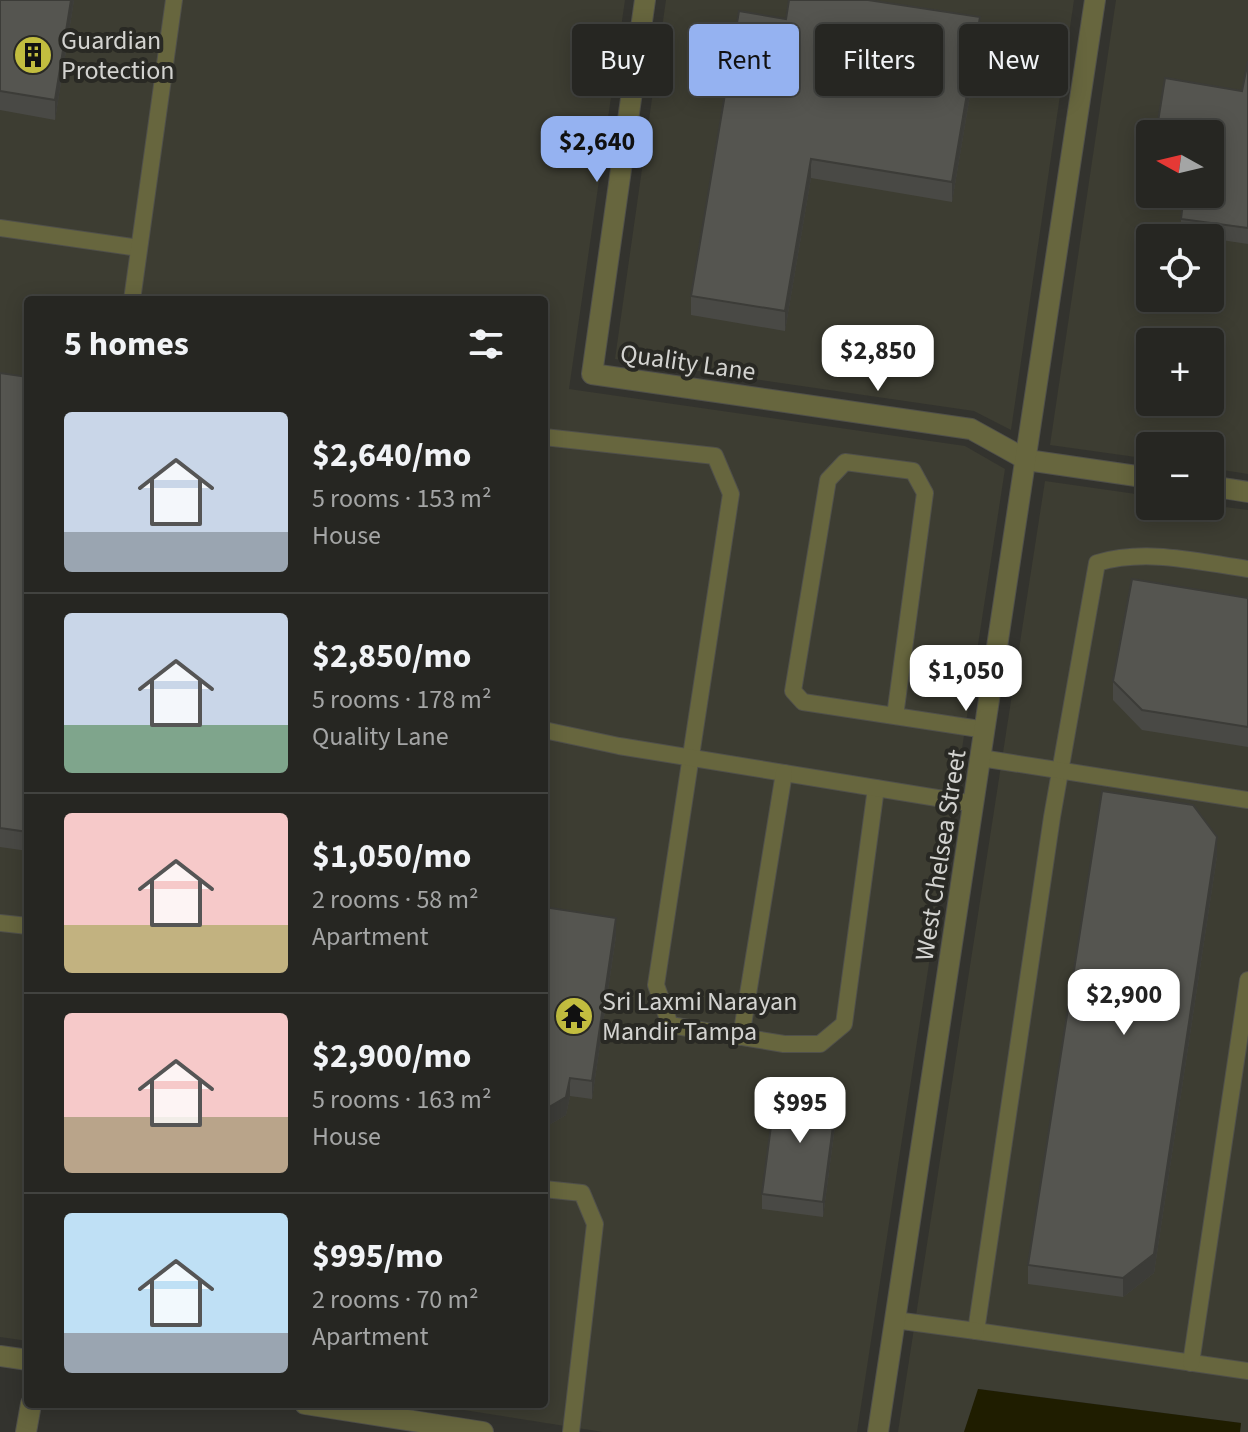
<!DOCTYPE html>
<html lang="en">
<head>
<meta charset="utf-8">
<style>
  body { margin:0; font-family:"Source Sans 3",sans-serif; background:#2e2e2a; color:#f1f3f6; height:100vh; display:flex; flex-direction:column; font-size:30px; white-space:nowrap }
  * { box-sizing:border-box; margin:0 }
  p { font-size:26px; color:#a4a5a5 }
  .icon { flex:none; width:44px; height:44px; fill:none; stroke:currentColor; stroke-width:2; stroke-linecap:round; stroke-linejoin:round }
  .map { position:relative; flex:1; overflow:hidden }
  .sheet { position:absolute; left:24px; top:296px; width:524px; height:1112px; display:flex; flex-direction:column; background:#262622; border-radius:8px; box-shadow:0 4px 20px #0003,0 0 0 2px #424340 }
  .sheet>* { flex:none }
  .guide { position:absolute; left:572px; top:24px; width:556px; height:72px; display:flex; gap:16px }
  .needle { width:52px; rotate:278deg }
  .controls { position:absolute; left:1136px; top:120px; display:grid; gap:16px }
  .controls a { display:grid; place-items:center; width:88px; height:88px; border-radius:8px; background:#262622; box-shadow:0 4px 20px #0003,0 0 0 2px #424340; font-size:40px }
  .price { position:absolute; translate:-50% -68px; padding:0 18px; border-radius:16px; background:#fff; color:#222; font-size:26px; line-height:52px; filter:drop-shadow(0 2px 4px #0008) }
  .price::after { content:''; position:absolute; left:50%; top:48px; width:24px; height:18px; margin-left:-12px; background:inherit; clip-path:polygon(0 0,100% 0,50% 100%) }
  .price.active { background:#95b2f1; color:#111 }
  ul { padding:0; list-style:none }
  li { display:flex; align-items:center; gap:24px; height:200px; padding:0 40px }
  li+li { border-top:2px solid #424340 }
  li span { display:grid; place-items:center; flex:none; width:224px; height:160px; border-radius:8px; color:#555 }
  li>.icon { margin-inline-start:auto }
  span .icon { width:96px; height:96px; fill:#fffc; stroke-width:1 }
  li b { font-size:34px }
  h2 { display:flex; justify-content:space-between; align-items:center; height:96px; padding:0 40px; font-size:34px }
  .pill { padding:0 28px; border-radius:8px; background:#262622; box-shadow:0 4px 20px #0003,0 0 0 2px #424340; font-size:28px; line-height:72px }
  .pill.active { background:#95b2f1; color:#111 }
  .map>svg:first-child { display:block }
  .built { fill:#3d3d32; fill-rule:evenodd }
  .water { fill:#1f1d00 }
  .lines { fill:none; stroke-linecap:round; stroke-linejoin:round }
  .service-casing { stroke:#50504b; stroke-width:18 }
  .minor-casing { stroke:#50504b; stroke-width:22 }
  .tertiary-casing { stroke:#50504b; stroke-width:22 }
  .service { stroke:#67663e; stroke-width:16 }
  .minor { stroke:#67663e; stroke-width:20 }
  .tertiary { stroke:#67663e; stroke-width:20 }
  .wall { fill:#494945 }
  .shaded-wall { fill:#3c3c38 }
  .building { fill:#555550; stroke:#3c3c38; stroke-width:2 }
  .labels { text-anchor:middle; stroke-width:8; stroke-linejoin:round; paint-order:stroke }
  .poi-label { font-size:26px; fill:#d3d3d0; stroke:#292924; text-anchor:start }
  .street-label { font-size:26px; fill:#d3d3d0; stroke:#292924 }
</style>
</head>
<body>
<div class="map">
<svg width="1248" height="1432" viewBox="0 0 1248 1432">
  <rect width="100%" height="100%" fill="#33332e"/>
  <!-- built -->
  <g class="built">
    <path d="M0,0H625L569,389L965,446L1005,469L857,1432H603L426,1404H544V300H28V1341L0,1337Z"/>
    <path d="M666,0H1074L1011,430L974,411L615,359Z"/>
    <path d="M1116,0H1248V474L1210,468V446H1150V459L1050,445ZM1150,134H1210V194H1150ZM1150,238H1210V298H1150ZM1150,342H1210V402H1150Z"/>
    <path d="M1045,481L1150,496V506L1210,505L1248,510V1432H1240L1241,1423L979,1389L964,1432H898Z"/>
  </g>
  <!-- water -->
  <path class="water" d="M978,1389L1241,1423L1240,1432H964Z"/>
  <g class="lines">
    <defs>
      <g id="service">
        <path d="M0,228L139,248"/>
        <path d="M132,300L174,0"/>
        <path d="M544,437L715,456L731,494L656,985L670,1025L784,1044H820L844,1024L876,788"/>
        <path d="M1248,569C1198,562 1147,548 1097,563L1052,817L976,1331L1248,1371"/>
        <path d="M895,716L925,493L913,471L845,462L828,480L793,691L803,702L986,730"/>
        <path d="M544,730L619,746L974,804"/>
        <path d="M981,758L1248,800"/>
        <path d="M0,923L28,926"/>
        <path d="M741,1037L784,773"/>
        <path d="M544,1189L582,1193L595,1224L571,1432"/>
        <path d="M895,1320L976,1331"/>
        <path d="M1191,1363L1248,980"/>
      </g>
      <g id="minor">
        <path d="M645,0L592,374L971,429L1027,460L1150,478"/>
        <path d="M1210,486L1248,492"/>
        <path d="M26,1432L31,1404"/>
        <path d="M878,1432L1095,0"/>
      </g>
      <g id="tertiary">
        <path d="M0,1356L28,1360"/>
        <path d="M305,1404L483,1432"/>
      </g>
    </defs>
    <!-- service casing -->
    <use href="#service" class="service-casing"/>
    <!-- minor casing -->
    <use href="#minor" class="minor-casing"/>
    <!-- tertiary casing -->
    <use href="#tertiary" class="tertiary-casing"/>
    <!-- service -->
    <use href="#service" class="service"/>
    <!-- minor -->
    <use href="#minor" class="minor"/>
    <!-- tertiary -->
    <use href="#tertiary" class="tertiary"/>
  </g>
  <!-- wall -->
  <g class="wall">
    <path d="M0,0H74L55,120L0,110Z"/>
    <path d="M786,19L980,36L952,202L811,178L785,331L691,315V296Z"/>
    <path d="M1248,61V244L1181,234V219L1242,91Z"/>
    <path d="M0,373L28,377V851L0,847Z"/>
    <path d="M1248,598V747L1142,730L1113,700V681Z"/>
    <path d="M1217,856L1154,1273L1123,1297L1028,1284V1265Z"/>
    <path d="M544,907L616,936L592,1099L570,1096L566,1115L549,1125H544Z"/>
    <path d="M837,1111L823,1217L762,1209V1194Z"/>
  </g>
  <!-- shaded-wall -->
  <g class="shaded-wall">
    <path d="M71,0H74L55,120V100Z"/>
    <path d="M980,17V36L952,202V182Z"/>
    <path d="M811,159V178L785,331V311Z"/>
    <path d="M1217,837V856L1154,1273L1123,1297V1278Z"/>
    <path d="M616,918V936L592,1099V1081Z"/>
    <path d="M570,1078V1096L566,1115L549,1125V1107Z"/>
    <path d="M837,1096V1111L823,1217V1202Z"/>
  </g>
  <!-- building -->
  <g class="building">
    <path d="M0,0H71L55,100L0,91Z"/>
    <path d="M789,0H868L980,17L952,182L811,159L785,311L691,296L739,11L786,19Z"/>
    <path d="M1248,61V228L1181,219L1184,194H1210V134H1156L1165,78L1242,91Z"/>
    <path d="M0,373L28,377V832L0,828Z"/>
    <path d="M1132,579L1248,598V727L1142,710L1113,681Z"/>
    <path d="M1102,791L1193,805L1217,837L1154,1254L1123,1278L1028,1265Z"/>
    <path d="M544,907L616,918L592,1081L570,1078L566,1097L549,1107H544Z"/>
    <path d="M776,1088L837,1096L823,1202L762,1194Z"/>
  </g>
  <!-- icons -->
  <defs>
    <symbol id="building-disc" viewBox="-11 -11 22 22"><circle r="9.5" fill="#c2bd3f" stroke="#292924"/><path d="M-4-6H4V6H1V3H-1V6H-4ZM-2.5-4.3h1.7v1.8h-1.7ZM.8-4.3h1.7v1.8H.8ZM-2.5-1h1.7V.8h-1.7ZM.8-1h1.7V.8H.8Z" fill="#111"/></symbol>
    <symbol id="temple-disc" viewBox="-11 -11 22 22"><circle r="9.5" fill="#c2bd3f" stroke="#292924"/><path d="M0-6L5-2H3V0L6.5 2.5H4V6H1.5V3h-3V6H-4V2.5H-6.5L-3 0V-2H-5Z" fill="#111"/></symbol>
  </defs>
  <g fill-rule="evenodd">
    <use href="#building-disc" x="11" y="33" width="44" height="44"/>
    <use href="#temple-disc" x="552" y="994" width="44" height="44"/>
  </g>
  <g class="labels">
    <!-- poi labels -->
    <g class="poi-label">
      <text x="61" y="49">Guardian<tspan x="61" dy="30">Protection</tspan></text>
      <text x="602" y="1010">Sri Laxmi Narayan<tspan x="602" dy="30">Mandir Tampa</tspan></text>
    </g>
    <!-- street labels -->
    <g class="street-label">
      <text transform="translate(688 362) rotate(8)" y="9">Quality Lane</text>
      <text transform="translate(940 855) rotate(-81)" y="9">West Chelsea Street</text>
    </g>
  </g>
</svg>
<div class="controls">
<a><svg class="needle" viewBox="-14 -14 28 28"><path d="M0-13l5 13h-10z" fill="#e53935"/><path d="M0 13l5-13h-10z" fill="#a4a5a5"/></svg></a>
<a><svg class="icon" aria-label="locate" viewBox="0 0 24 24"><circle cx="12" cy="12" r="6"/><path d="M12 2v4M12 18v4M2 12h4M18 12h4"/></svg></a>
<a>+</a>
<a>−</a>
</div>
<b class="price active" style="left:597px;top:184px">$2,640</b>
<b class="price" style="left:878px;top:393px">$2,850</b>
<b class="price" style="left:966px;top:713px">$1,050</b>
<b class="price" style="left:1124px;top:1037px">$2,900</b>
<b class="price" style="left:800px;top:1145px">$995</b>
<div class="guide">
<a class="pill">Buy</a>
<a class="pill active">Rent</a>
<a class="pill">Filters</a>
<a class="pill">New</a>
</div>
<section class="sheet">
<h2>5 homes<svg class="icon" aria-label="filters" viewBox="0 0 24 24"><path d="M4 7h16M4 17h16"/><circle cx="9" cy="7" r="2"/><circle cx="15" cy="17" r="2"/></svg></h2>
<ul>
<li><span style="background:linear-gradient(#c9d6e8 75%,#9aa5b1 0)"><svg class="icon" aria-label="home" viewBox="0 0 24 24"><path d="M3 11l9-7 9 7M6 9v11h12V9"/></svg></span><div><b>$2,640/mo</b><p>5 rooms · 153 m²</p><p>House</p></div></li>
<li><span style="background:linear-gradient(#c9d6e8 70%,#7fa58c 0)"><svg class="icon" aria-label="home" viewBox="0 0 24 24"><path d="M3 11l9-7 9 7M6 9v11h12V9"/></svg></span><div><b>$2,850/mo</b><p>5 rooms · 178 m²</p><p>Quality Lane</p></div></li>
<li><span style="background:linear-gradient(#f6c9c9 70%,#c2b280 0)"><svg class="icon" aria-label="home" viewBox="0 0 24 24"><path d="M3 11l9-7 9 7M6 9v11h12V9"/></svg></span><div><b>$1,050/mo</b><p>2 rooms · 58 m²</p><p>Apartment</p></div></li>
<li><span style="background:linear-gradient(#f6c9c9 65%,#b9a48a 0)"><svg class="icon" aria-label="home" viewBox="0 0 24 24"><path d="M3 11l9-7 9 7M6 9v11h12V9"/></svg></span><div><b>$2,900/mo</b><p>5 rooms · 163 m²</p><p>House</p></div></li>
<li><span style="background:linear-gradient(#bfe0f5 75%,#9aa5b1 0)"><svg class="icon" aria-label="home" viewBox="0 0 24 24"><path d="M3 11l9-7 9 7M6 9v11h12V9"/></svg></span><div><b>$995/mo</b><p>2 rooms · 70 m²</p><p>Apartment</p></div></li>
</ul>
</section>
</div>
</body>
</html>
